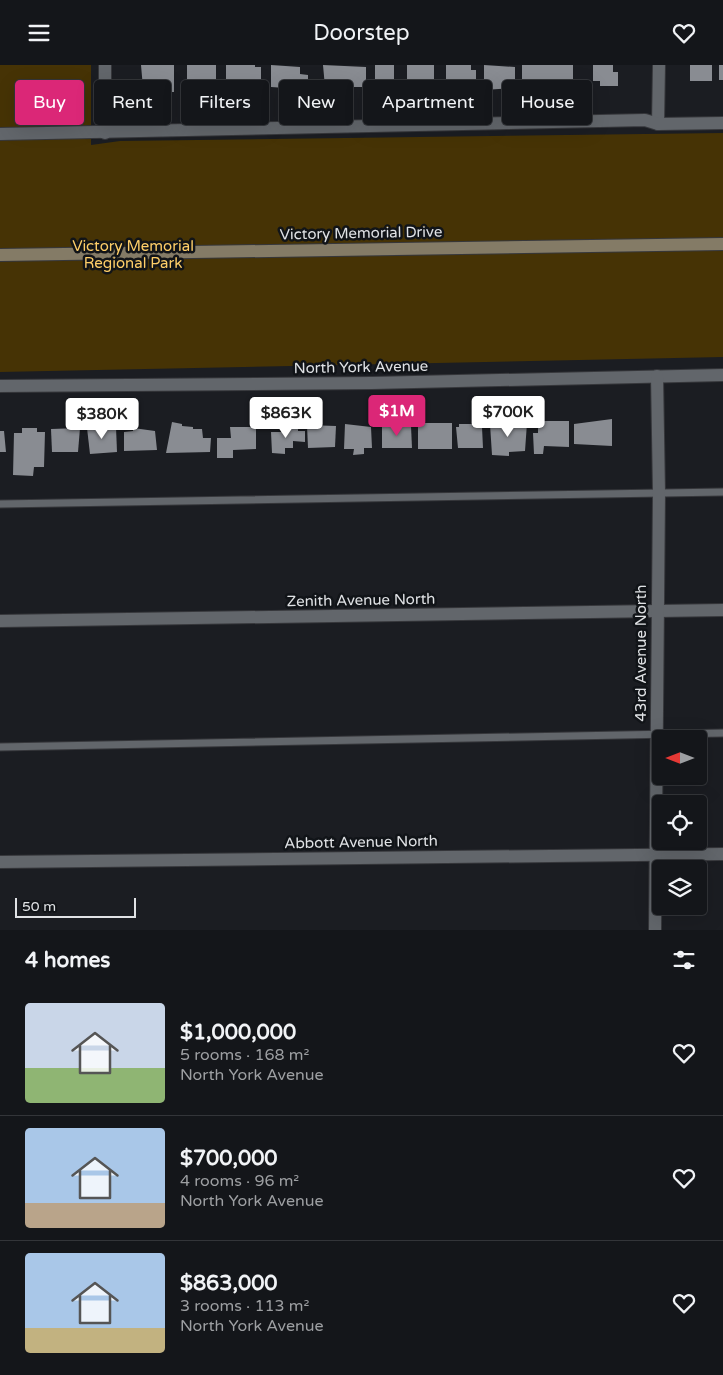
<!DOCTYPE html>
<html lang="en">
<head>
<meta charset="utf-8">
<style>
  body { margin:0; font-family:"Varela Round",sans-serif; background:#212327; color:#f1f3f6; height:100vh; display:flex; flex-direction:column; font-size:19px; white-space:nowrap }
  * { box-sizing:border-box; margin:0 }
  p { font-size:16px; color:#9d9fa2 }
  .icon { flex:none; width:28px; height:28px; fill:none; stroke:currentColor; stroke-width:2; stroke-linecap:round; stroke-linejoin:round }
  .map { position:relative; height:865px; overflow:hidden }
  .side { display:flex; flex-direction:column; background:#14161a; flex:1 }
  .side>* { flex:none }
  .hud { position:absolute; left:15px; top:15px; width:694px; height:45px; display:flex; gap:10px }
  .needle { width:32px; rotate:270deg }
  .controls { position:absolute; left:652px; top:665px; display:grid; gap:10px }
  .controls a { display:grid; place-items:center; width:55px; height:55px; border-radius:5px; background:#14161a; box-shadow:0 5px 20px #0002,0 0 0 1px #333539; font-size:25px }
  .scale { position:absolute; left:15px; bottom:12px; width:121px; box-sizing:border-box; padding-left:5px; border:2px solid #e0e2e5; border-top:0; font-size:14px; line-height:18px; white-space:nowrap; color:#e0e2e5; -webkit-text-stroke:4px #111418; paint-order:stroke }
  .price { position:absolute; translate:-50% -42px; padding:0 11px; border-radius:5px; background:#fff; color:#222; font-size:16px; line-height:32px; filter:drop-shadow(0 1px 2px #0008) }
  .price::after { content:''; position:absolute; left:50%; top:30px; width:15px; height:11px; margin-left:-8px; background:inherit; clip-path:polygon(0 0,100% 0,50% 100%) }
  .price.selected { background:#db2777; color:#fff }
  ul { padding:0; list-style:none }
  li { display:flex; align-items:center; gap:15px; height:125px; padding:0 25px }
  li+li { border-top:1px solid #333539 }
  li span { display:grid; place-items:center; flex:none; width:140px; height:100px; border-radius:5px; color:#555 }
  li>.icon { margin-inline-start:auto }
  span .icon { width:60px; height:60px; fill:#fffc; stroke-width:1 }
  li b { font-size:21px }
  h2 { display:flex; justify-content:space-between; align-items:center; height:60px; padding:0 25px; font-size:21px }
  .pill { padding:0 18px; border-radius:5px; background:#14161a; box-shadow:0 5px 20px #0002,0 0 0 1px #333539; font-size:18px; line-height:45px }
  .pill.selected { background:#db2777; color:#fff }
  header { display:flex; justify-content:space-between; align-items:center; height:65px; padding:0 25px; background:#14161a; font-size:22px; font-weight:600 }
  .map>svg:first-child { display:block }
  .green { fill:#463305 }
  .building { fill:#898c92 }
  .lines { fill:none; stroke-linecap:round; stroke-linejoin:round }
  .lane-casing { stroke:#36373b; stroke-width:9 }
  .street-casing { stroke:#36373b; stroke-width:14 }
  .secondary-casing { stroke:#36373b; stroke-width:14 }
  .lane { stroke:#62666b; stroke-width:7 }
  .street { stroke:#62666b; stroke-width:12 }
  .secondary { stroke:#847b66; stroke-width:12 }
  .labels { text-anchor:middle; stroke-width:5; stroke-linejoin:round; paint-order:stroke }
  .street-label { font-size:15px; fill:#e0e2e5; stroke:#111418 }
  .park-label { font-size:15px; fill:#fece68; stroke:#111418 }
</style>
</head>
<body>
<header><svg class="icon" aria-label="menu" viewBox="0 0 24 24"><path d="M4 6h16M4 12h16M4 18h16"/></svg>Doorstep<svg class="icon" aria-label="heart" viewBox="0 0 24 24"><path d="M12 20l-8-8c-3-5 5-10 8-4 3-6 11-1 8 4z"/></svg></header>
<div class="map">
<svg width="723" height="865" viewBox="0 0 723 865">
  <rect width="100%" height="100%" fill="#1b1d22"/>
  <!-- green -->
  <path class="green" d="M0,0H91V80L120,76L723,68V292L0,307Z"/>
  <!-- building -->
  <g class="building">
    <path d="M141,0H174V27H155V23H143Z"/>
    <path d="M187,0H216V27H202V20H196V24H187Z"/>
    <path d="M226,0H255V2H261V18H255V28H226Z"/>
    <path d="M271,0L300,2V9L308,10V21H300V24L271,22Z"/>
    <path d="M323,0L366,2V22H325Z"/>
    <rect x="375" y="0" width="19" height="25"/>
    <rect x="407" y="0" width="27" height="20"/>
    <path d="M446,0H471V5H476V18H471V22H446Z"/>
    <path d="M484,0L515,2V23L484,25Z"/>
    <path d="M522,0H573V18L537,17V14H522Z"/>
    <path d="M593,0H613V7H618V21H600V16H593Z"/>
    <rect x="690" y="0" width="22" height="16"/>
    <rect x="719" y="0" width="4" height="15"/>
    <path d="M612,354V381L574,379V359Z"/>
    <path d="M538,356H569V382L544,381L543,389H534L533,368H538Z"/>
    <path d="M172,357L182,359V361L193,362V364H202L203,373H211L210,387L166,388Z"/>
    <rect x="418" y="358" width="34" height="26"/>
    <path d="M527,358L525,386L509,387V391L492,390L490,359Z"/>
    <path d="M345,359L371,362L372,383H364V389L353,390L354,384H344Z"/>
    <path d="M459,359H472L473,362H482L483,383H458L456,362H459Z"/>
    <path d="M283,360H298V366H305V377L293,376V383H285V389L272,388L271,367H283Z"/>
    <path d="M307,360L336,361L335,382L308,383Z"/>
    <path d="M411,361L412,383H382V362Z"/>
    <path d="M116,362L117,387L90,389L87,363Z"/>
    <path d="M230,362H256V384L233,385V393H217V373H231Z"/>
    <path d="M22,363H37V367H45L44,402H34L33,411L13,410L14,368H22Z"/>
    <path d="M80,363L78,387H52L51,364Z"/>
    <path d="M133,363L155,366L157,385L124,386V367L133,366Z"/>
    <path d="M0,366H4L6,387H0Z"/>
  </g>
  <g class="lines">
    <defs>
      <g id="lane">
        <path d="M0,439L723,427"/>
        <path d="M0,682L723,668"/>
      </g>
      <g id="street">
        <path d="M105,0V68"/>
        <path d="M658,59L659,0"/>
        <path d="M0,69L645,55L658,59L723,58"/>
        <path d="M0,321L372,318L723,310"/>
        <path d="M0,556L723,545"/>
        <path d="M0,797L723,789"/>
        <path d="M655,865L659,428L657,311"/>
      </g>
      <path id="secondary" d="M0,190L723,179"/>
    </defs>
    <!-- lane casing -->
    <use href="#lane" class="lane-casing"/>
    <!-- street casing -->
    <use href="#street" class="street-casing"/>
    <!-- secondary casing -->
    <use href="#secondary" class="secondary-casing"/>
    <!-- lane -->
    <use href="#lane" class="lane"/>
    <!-- street -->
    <use href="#street" class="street"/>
    <!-- secondary -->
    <use href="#secondary" class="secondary"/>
  </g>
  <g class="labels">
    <!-- street labels -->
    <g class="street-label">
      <text transform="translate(361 168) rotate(-1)" y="5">Victory Memorial Drive</text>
      <text transform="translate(361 302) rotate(-1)" y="5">North York Avenue</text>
      <text transform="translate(361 535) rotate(-1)" y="5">Zenith Avenue North</text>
      <text transform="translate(641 588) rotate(-90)" y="5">43rd Avenue North</text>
      <text transform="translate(361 777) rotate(-1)" y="5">Abbott Avenue North</text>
    </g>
    <!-- park labels -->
    <g class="park-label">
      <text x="133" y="186">Victory Memorial<tspan x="133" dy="17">Regional Park</tspan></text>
    </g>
  </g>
</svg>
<div class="controls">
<a><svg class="needle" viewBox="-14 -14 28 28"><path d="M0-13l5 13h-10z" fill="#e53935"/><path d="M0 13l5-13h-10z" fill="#9d9fa2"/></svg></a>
<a><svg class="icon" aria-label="locate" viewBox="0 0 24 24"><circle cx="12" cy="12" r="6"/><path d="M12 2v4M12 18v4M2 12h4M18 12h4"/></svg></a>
<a><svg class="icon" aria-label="layers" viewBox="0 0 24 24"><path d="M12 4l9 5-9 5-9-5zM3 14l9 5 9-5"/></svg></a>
</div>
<div class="scale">50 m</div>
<b class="price selected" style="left:397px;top:372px">$1M</b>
<b class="price" style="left:508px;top:373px">$700K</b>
<b class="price" style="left:286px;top:374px">$863K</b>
<b class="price" style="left:102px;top:375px">$380K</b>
<div class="hud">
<a class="pill selected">Buy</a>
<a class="pill">Rent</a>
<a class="pill">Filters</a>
<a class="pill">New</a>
<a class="pill">Apartment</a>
<a class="pill">House</a>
</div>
</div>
<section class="side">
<h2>4 homes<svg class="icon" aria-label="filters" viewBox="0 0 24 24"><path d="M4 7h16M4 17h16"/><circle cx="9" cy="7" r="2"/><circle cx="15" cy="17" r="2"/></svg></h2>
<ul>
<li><span style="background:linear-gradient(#c9d6e8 65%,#8fb573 0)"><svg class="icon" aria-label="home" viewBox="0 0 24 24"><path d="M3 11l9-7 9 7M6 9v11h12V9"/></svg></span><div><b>$1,000,000</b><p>5 rooms · 168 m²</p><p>North York Avenue</p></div><svg class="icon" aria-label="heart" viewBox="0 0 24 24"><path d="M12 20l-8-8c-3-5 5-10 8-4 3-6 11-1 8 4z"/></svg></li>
<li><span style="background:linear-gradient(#a9c7e8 75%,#b9a48a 0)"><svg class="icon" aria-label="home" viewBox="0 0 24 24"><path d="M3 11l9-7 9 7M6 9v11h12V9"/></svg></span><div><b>$700,000</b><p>4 rooms · 96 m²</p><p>North York Avenue</p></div><svg class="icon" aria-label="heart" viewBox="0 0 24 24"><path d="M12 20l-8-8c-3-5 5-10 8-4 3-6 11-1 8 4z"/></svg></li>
<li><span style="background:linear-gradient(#a9c7e8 75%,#c2b280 0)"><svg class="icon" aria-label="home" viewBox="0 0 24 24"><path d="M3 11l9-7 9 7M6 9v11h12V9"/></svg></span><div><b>$863,000</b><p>3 rooms · 113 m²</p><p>North York Avenue</p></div><svg class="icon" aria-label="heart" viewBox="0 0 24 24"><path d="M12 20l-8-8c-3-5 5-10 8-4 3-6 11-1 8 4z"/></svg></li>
</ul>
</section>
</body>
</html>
